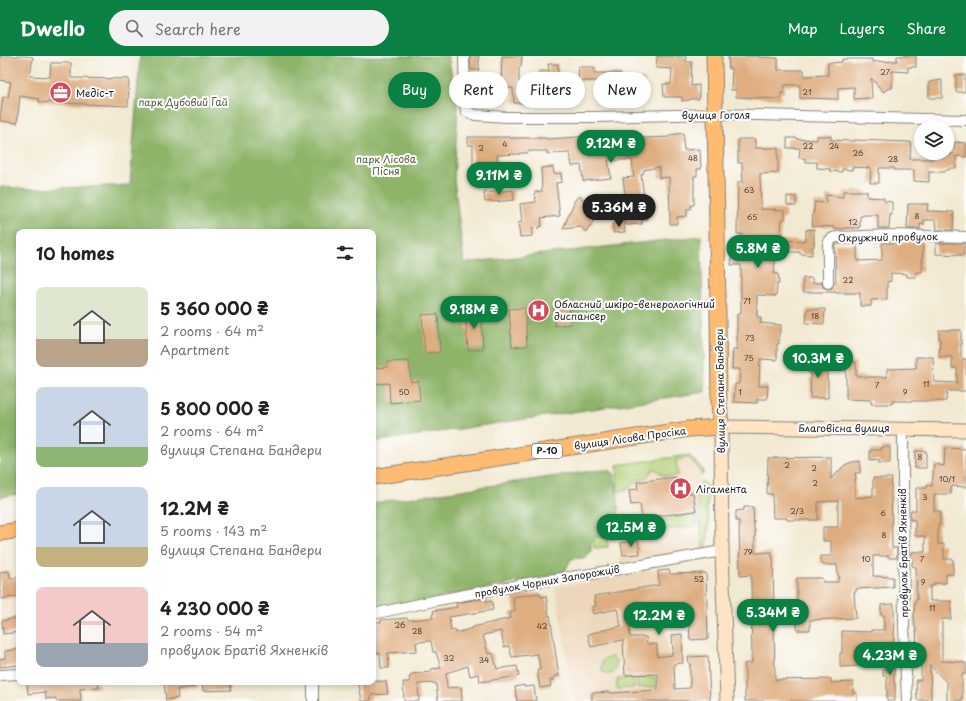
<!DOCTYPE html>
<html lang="en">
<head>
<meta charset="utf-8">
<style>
  body { margin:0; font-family:"Playpen Sans",sans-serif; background:#f2f2f2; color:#222; height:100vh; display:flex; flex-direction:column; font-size:15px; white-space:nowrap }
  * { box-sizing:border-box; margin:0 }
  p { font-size:13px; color:#767676 }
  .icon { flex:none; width:22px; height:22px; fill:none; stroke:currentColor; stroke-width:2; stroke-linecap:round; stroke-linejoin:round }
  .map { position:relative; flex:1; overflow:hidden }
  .side { position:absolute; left:16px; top:173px; width:360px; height:456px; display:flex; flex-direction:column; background:#fff; border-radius:8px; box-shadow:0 2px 6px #0003 }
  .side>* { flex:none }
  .banner { position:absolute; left:388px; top:16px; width:380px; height:36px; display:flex; gap:8px }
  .buttons { position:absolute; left:914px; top:64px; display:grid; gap:8px }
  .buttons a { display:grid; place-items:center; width:40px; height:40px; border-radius:50%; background:#fff; box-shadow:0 2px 6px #0003; font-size:20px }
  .price { position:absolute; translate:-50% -34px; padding:0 9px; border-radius:14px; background:#0b8043; color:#fff; font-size:13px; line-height:26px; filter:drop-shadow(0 1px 2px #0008) }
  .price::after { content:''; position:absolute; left:50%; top:24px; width:12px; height:9px; margin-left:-6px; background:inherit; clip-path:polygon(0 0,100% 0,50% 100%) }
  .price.current { background:#222; color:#fff }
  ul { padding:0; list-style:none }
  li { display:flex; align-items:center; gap:12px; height:100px; padding:0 20px }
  li span { display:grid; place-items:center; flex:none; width:112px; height:80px; border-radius:8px; color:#555 }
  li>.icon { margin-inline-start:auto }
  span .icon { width:48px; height:48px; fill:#fffc; stroke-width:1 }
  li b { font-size:17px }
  h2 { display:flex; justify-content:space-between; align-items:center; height:48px; padding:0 20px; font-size:17px }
  .tag { padding:0 14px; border-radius:18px; background:#fff; box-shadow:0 2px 6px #0003; font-size:14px; line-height:36px }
  .tag.current { background:#0b8043; color:#fff }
  header { display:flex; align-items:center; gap:24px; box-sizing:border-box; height:56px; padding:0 20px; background:#0b8043; color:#fff }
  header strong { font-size:19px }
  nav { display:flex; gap:22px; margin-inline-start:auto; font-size:14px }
  .search { width:280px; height:36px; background:#f2f2f2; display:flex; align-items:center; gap:10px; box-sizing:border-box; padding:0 14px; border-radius:22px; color:#767676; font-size:15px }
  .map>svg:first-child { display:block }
  .built { fill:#edd7ba }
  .green { fill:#b3d279; stroke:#68774a }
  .forest { fill:#8eb469; stroke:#556842 }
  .building { fill:#dead80 }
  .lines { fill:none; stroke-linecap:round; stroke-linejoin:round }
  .street-casing { stroke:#878277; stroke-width:12 }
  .secondary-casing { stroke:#878277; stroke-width:15 }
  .primary-casing { stroke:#878277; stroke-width:17 }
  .street { stroke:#fff; stroke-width:10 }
  .secondary { stroke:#ffe4c6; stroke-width:13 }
  .primary { stroke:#ffbb71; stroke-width:15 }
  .labels { text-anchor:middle; stroke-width:4; stroke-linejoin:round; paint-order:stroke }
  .number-label { font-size:8px; fill:#4c4035 }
  .shield { fill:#fff; stroke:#606060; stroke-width:1 }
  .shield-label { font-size:9px; font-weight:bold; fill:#1c1c1c }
  .poi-label { font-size:10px; fill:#1c1c1c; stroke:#fff; text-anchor:start }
  .park-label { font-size:10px; fill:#515c3d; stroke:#fff }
  .street-label { font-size:10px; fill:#1c1c1c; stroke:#fff }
</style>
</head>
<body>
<header>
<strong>Dwello</strong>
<div class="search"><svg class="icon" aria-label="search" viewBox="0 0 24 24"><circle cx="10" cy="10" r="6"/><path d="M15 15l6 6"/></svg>Search here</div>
<nav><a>Map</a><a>Layers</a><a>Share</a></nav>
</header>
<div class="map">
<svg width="966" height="645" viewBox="0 0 966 645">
  <rect width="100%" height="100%" fill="#fff"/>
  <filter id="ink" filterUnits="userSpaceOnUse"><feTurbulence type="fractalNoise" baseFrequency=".025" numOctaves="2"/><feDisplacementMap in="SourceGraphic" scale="8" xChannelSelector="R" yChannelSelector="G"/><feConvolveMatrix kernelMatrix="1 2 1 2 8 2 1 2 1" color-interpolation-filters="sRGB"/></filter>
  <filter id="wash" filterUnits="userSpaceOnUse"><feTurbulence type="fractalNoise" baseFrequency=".012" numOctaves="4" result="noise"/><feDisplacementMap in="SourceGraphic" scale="16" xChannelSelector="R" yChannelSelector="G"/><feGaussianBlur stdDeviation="0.9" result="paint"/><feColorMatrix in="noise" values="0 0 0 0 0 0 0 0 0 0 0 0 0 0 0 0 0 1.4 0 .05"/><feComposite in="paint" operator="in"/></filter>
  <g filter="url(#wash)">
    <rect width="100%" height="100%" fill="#f2e9d2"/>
    <!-- built -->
    <g class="built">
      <path d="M689,401L701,414L707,492L620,507L617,412Z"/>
      <path d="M663,512L669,614L670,645H574L565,587L555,531L559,530Z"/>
    </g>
    <!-- green -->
    <g class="green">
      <path d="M689,399L703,414V419H701V415L689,402L676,404L678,419L664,420L654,412L645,423L635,424C634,432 624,434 618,436L617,409Z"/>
      <path d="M702,426H704L709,432L707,453L709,465L707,491H703L696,433Z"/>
      <path d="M695,458L696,460L697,469L696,470L654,475L652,482L651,483L649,482L647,466Z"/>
      <path d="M607,477L608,491L594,492L593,478Z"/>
      <path d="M613,601L616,605V614L613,617L607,618L602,615V605L607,602Z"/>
      <path d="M655,621L656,631L637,632L636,622Z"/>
      <path d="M633,622L634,632L617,633V623Z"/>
    </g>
    <!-- forest -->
    <g class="forest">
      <path d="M140,0H448L458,51L454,123L464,207L701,180L705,336L373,386V176H19V438L0,441V131L35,133L130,129Z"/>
      <path d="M606,414C609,414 610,414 612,416C619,423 619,470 618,481C612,486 603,479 595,481L591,488V495L588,499L583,502L571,503L564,517L373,555V447L591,415Z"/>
    </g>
    <g id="blocks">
      <!-- building -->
      <g class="building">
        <path d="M0,0H26L33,1L30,20L50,21L51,7H71V22L129,23L128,50L39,46V43L20,40L17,67L0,65V55H1L3,41H8L11,26L0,24Z"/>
        <path d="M470,0H479V14H471Z"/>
        <path d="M502,0H522L521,11H519V27H536V43H524V47H514L513,32H501Z"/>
        <path d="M657,0L678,1V0H686V6H692L691,30L699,29V43H690V44L682,45V41H664L663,28H671L672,13L656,12Z"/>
        <path d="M728,0H759V1L778,2V14H804V20L828,19V7L842,6V3H872V6L897,5V0H916V11H908V16L892,15V32L887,33L884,36L871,22L872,42L854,43V31L838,32V43L800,42V29H785L784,37H781V43L736,41V34H731L732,13H729Z"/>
        <path d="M548,8H558V27H564L565,42H552V34H539V15H549Z"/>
        <path d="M578,11H594V17H621V22L645,23L644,44H630V35H601V25H579Z"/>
        <rect x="956" y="19" width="9" height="17"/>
        <path d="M942,24V42H929V26Z"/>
        <path d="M473,27L495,28V43L473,42Z"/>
        <path d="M683,77L684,82L683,84L684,94L700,93L701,113H697V120H694V149H691V153H687V160L677,161V168H670L669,121L659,122V111L644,114L643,118L641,119L647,164H642V168L626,169L624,148H626L623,122L634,121L632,104H608L611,122L583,125L581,109L572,110L570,97L547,98V95H528V97H520V98L497,99L498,115H489V112H486V110L473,112V89H468V81H510V82H546V83L578,81H623V82H644L670,81V79Z"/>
        <path d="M817,80H831V84L854,85V84L911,86L910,103H933V97L954,98L955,86L966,87V101L956,100V112H950L949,114H946L944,116H929V126L914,125V114H894V112H879V127H870L871,112L852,111V114L842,113V116L830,115V113L817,112V106H805V102H799L800,92H787V82H797V83L817,84Z"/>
        <path d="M738,83H755V92H778V117L760,118L761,153L785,154V163H782L780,184L804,185V183H806V174L814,173V191H812V199L800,198V196H776L774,218H778L779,228H777L776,240L757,239V261H761L760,267L781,269V277L779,276V288H777V304L760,303L759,330H768L767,343H757V347L734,346L735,328H739L740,313H732L733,293H737V258H741V209H731L732,201H740L742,178H737L738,126H743L742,107H738Z"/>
        <path d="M553,111L554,118L561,117L562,126L556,127L560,160L541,162L542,170L538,171L539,172L532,173V180L520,181L518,167L522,166L520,148L536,146L535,136L542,135L541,112Z"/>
        <path d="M513,134L514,144L493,146V145L485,146L484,137Z"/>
        <path d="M843,135H867V141L884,142V145L892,146V159H890L889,172H878V159H863V160H860V172H844V173H834V171L812,170L813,156H814V146L826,147V139L843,141Z"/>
        <path d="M579,140L593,152L590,159L593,165L592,168L586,176L581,171L563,173L575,144Z"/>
        <path d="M787,140L796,141V150L787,149Z"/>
        <path d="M908,148H928L927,155L954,156L953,174H937L936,164H924V169L920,168V173H907Z"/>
        <path d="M624,166L625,176L614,177L612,168Z"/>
        <path d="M894,186H923L922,216H916V221H907V218L891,217V225L887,226V243L871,244V250H860V237H836V236H803V222H812V227H822L823,231L828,233L832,232L834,227H836L835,188H857V205L882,204V187H894Z"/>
        <path d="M936,187H964V199L936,198Z"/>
        <path d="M570,250L571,268L555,270L553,251Z"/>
        <path d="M525,252L527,290L512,291L509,253Z"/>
        <path d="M807,253H825L824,268L806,267Z"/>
        <path d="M481,255L483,293L468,294L465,256Z"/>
        <path d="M438,258L440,296L425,297L422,259Z"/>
        <path d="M939,274H961V303H966V335H947L946,345H892V348H871V344L846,343V306H856V320H863V321H887V313L916,312V301H933L934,326L957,327V312H952V301H939L940,284H939Z"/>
        <path d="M409,305L411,326L418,325L420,344L390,347L389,327L373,328V312L388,311L387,306Z"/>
        <path d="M808,305H827V324H828V342H810L811,316H807Z"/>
        <path d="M882,391H890V407H879V404L870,405V394H882Z"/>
        <path d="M945,392L966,393V431L952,430V432H951V438H934V455H940V469H938V488H944V503H953V518H946V527H934V530H930V545H951V563H942V605L963,606V607H966V618H962V644L947,645V627L930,609L931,644H917L916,624H921V601H916L915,591H917L916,572H915L914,560L915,544H917L916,511L912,510V496H925V480H915V464H910L911,454H916V432H927V429L932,430L934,408L944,410Z"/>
        <rect x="915" y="395" width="11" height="17"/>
        <path d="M831,401V423L845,409L852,406L860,405V417H855L856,423H855V442L873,440V422H892L891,433L892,492H897V502H889V500H873V520L893,521V531L856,533V536H854L856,562L810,564V574H797V522H822L823,526H838V522H840L838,519L837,509H824L820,506V500H831V485H823V471H838V445L818,446V464H787V462H773L772,438H767L768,402Z"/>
        <path d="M675,421L677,429L683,428L684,437H693L696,455L642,462L640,448L631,449L629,434L638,433L637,426Z"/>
        <path d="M744,451H753L754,474H755V497L772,496V501H773L775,624L831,623V627L853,626V637H857V645H745V607H752L751,519L740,520L739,465H736V455L744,454Z"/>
        <path d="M638,484L640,498L623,499L621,487Z"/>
        <path d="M669,514L670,518L706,517L708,583L690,584L689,563L668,565L667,561L658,562L656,551L640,554L643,567L629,568L630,581H646L647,588H657V601L672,599V596H673L672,579L682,578L683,607L674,608L675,633L690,632V608H689L688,601L708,600L710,645H592V637L610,636L611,637L658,634V618L625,619L623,584L591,591L588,578L621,570L617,553L593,558L592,551L596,550L594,540L659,529L658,515Z"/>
        <path d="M9,515L10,522L19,521V540L0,543V516Z"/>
        <path d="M540,537L541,541L546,540L549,560L550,559L559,620H554V624H550L551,630L540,632L537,614H540L538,598L512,601L509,590L504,591L501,575L483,579L488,598L493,597L497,613L517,610L519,620L480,626L479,618L470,620L468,610L446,617L447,632L461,631L462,645H438L436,627L418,628L419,645H404L403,626H410L409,621H411V618L431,616V613L441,612L436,596H433L431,585L416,586L417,595L388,597L389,612H381L380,597H373V566H381V564L407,562L408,564L433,562L432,558H434L433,555L457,551L456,547L486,542L487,546L492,545L493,554L449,561L451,575L456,574V577L473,572V571L511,562L510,557L515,555L513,541Z"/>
        <path d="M894,548V565H895L893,590H878V588L862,587L861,610L840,611V597H842V575L871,576V574H884V559H881V549Z"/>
        <path d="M19,561V576L3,578L2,565Z"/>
        <path d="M19,593V609L0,611V603L5,602V595Z"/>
        <path d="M887,595H895L894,627H895V645H887V620H883V613H887Z"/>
        <path d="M386,625L388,638L371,639V645H361L358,628L364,626Z"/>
        <path d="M32,626H98L99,632L80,633L81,645H56V642L46,643L45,636L28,638L27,627H32Z"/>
        <path d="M164,626H196L197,631L177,633L178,642L166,644Z"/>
        <path d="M202,626H230L231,634L203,635Z"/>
        <path d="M524,629V631L534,630L536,645H517L515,631Z"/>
      </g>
    </g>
  </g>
  <g filter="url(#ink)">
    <use href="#blocks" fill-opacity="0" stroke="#878277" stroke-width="1"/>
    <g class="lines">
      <defs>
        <g id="street">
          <path d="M464,0L465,48L466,55L475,59L507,61H596L715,58L966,64"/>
          <path d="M828,227V189C829,183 832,182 837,181L892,179L966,181"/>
          <path d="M903,372V419L904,569L907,645"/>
          <path d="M373,558L438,544L534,526L591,518L722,495"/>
          <path d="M0,619L19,618"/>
          <path d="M313,626V645"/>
        </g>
        <path id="secondary" d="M727,645L722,495L721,371L966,374"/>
        <g id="primary">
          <path d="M373,421L689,373L721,371L719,346L717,174L714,0"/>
          <path d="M0,477L19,474"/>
        </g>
      </defs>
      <!-- street casing -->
      <use href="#street" class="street-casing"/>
      <!-- secondary casing -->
      <use href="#secondary" class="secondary-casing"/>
      <!-- primary casing -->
      <use href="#primary" class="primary-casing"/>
      <!-- street -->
      <use href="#street" class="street"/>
      <!-- secondary -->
      <use href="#secondary" class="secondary"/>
      <!-- primary -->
      <use href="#primary" class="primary"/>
    </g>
  </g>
  <!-- icons -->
  <defs>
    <symbol id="office-disc" viewBox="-11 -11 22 22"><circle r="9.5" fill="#d1495b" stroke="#fff"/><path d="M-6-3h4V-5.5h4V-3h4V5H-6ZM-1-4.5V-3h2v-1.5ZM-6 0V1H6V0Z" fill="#fff"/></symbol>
    <symbol id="hospital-disc" viewBox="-11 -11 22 22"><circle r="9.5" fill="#d1495b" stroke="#fff"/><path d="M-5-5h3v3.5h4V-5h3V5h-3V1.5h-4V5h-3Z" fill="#fff"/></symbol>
  </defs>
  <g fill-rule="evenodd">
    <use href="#office-disc" x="48" y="24" width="25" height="25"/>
    <use href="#hospital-disc" x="526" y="242" width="25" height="25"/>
    <use href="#hospital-disc" x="668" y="420" width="25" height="25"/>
  </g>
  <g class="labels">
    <!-- number labels -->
    <g class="number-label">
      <text x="885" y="19">27</text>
      <text x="807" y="39">21</text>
      <text x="505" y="91">4</text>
      <text x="808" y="93">22</text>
      <text x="834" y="93">24</text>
      <text x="481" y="95">2</text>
      <text x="858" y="100">26</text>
      <text x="693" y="105">48</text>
      <text x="893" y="106">28</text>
      <text x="749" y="137">63</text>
      <text x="917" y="163">8</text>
      <text x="752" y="164">65</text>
      <text x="853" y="169">12</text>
      <text x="848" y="227">22</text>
      <text x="747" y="248">71</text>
      <text x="815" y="263">18</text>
      <text x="750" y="285">73</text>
      <text x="749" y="305">75</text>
      <text x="926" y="331">11</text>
      <text x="877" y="332">7</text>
      <text x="404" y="339">50</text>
      <text x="740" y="339">1</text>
      <text x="905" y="339">9</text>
      <text x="920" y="404">8</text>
      <text x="787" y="412">2</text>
      <text x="814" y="415">2</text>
      <text x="947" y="426">10/1</text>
      <text x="815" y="430">2</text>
      <text x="925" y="444">3</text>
      <text x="797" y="458">2/3</text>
      <text x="883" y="460">6</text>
      <text x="884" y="482">8</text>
      <text x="748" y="499">79</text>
      <text x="866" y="506">10</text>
      <text x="922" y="506">7</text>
      <text x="699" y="526">52</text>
      <text x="923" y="529">9</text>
      <text x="932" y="555">11</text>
      <text x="400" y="572">26</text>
      <text x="542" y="573">42</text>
      <text x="417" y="578">28</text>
      <text x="449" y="605">32</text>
      <text x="484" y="607">34</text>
    </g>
    <!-- shield labels -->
    <rect class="shield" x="532" y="388" width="30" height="14" rx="3"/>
    <g class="shield-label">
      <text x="547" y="398">Р-10</text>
    </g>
    <!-- poi labels -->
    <g class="poi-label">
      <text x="76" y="41">Медіс-т</text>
      <text x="554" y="252">Обласний шкіро-венерологічний<tspan x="554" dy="12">диспансер</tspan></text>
      <text x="696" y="437">Лігамента</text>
    </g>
    <!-- park labels -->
    <g class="park-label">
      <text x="183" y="50">парк Дубовий Гай</text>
      <text x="386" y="107">парк Лісова<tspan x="386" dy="12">Пісня</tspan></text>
    </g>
    <!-- street labels -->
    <g class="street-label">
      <text x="716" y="63">вулиця Гоголя</text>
      <text transform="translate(888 181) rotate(-1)" y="4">Окружний провулок</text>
      <text transform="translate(720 335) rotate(-91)" y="4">вулиця Степана Бандери</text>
      <text x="844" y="376">Благовісна вулиця</text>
      <text transform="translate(630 382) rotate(-8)" y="4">вулиця Лісова Просіка</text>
      <text transform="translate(903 497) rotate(-91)" y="4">провулок Братів Яхненків</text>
      <text transform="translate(547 525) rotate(-10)" y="4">провулок Чорних Запорожців</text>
    </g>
  </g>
</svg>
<div class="buttons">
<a><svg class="icon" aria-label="layers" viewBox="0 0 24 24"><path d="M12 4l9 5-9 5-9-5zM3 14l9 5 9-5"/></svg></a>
</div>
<b class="price" style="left:611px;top:108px">9.12M ₴</b>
<b class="price" style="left:499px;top:140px">9.11M ₴</b>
<b class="price current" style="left:619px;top:172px">5.36M ₴</b>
<b class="price" style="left:758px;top:213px">5.8M ₴</b>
<b class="price" style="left:474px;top:274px">9.18M ₴</b>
<b class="price" style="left:818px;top:323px">10.3M ₴</b>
<b class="price" style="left:631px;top:492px">12.5M ₴</b>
<b class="price" style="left:773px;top:577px">5.34M ₴</b>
<b class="price" style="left:659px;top:580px">12.2M ₴</b>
<b class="price" style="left:890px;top:620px">4.23M ₴</b>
<div class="banner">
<a class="tag current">Buy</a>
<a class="tag">Rent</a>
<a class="tag">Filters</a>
<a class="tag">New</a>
</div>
<section class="side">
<h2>10 homes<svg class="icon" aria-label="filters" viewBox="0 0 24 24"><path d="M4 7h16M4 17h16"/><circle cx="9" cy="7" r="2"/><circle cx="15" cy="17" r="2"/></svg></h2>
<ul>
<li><span style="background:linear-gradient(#dfe7d0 65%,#b9a48a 0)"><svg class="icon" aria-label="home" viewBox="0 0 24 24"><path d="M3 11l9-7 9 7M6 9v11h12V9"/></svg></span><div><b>5 360 000 ₴</b><p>2 rooms · 64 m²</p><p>Apartment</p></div></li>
<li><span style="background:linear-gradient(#c9d6e8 75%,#8fb573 0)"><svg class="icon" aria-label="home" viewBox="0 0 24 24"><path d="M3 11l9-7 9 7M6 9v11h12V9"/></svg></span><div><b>5 800 000 ₴</b><p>2 rooms · 64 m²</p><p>вулиця Степана Бандери</p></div></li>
<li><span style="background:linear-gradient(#c9d6e8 75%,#c2b280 0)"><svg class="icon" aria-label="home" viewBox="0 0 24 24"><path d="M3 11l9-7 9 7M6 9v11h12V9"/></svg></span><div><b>12.2M ₴</b><p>5 rooms · 143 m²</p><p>вулиця Степана Бандери</p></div></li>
<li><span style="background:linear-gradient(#f6c9c9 70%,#9aa5b1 0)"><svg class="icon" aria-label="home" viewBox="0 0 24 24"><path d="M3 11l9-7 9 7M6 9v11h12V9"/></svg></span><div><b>4 230 000 ₴</b><p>2 rooms · 54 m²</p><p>провулок Братів Яхненків</p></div></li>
</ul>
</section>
</div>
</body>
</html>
